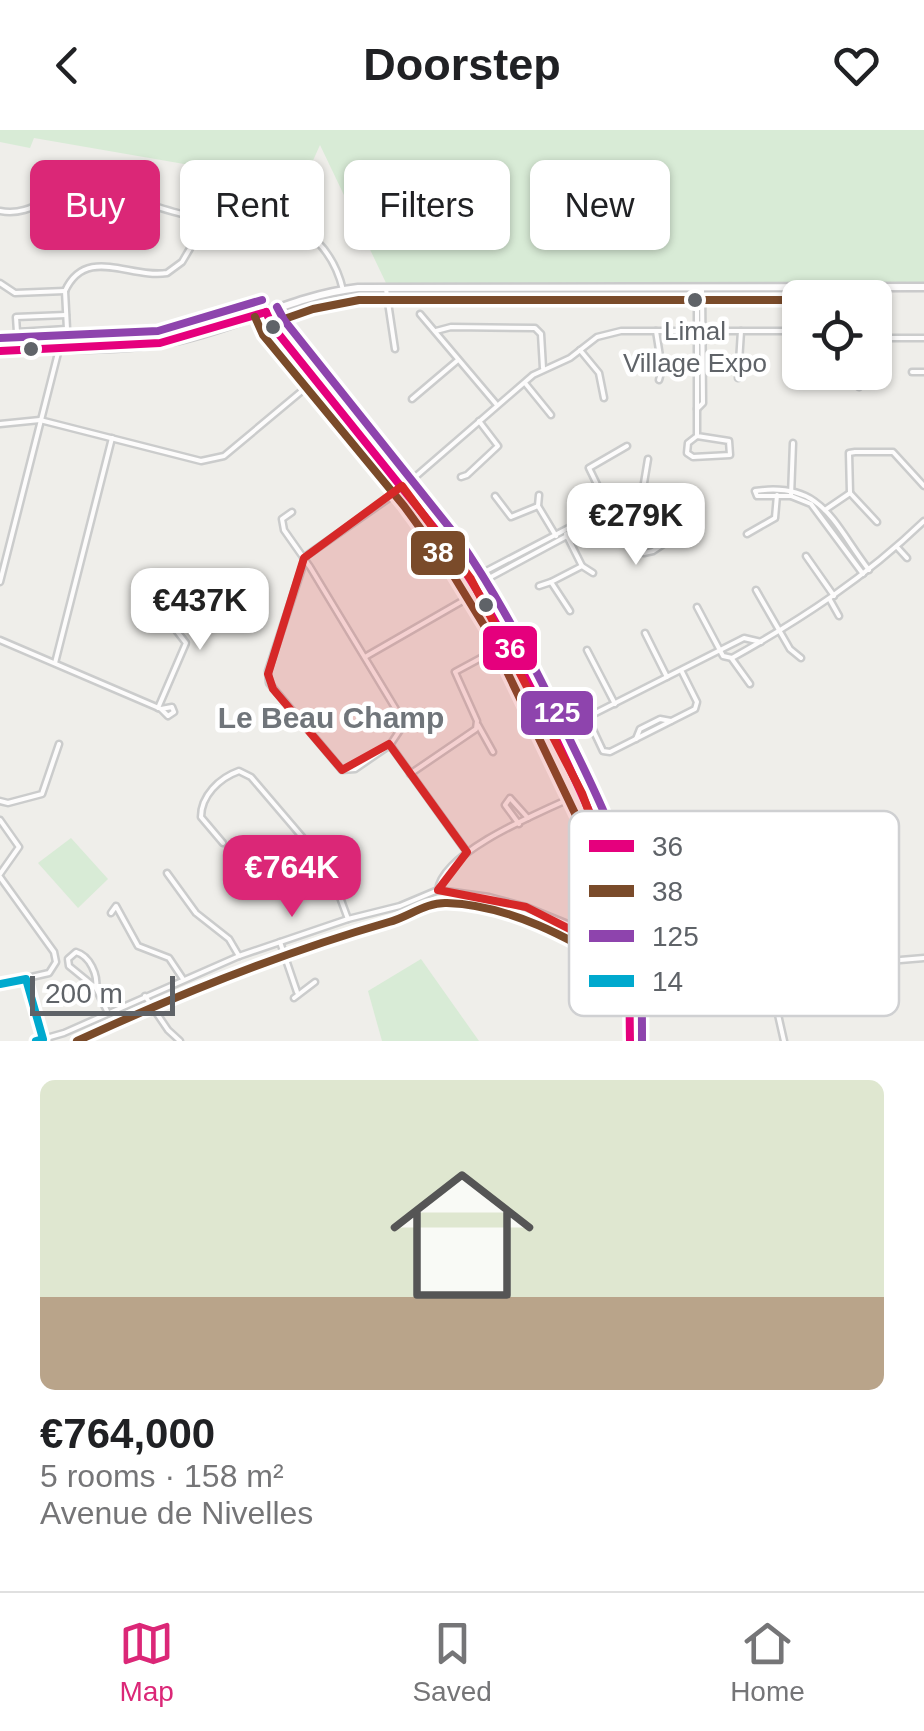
<!DOCTYPE html>
<html lang="en">
<head>
<meta charset="utf-8">
<style>
  body { margin:0; font-family:Arial,sans-serif; background:#f2f2f2; color:#202124; height:100vh; display:flex; flex-direction:column; font-size:38px; white-space:nowrap }
  * { box-sizing:border-box; margin:0 }
  p { font-size:32px; color:#757577 }
  .icon { flex:none; width:55px; height:55px; fill:none; stroke:currentColor; stroke-width:2; stroke-linecap:round; stroke-linejoin:round }
  .map { position:relative; height:911px; overflow:hidden }
  .sheet { display:flex; flex-direction:column; background:#fff; flex:1 }
  .sheet>* { flex:none }
  .top-card { position:absolute; left:30px; top:30px; width:865px; height:90px; display:flex; gap:20px }
  .tools { position:absolute; left:782px; top:150px; display:grid; gap:20px }
  .tools a { display:grid; place-items:center; width:110px; height:110px; border-radius:15px; background:#fff; box-shadow:0 2px 8px #0004; font-size:50px }
  .scale { position:absolute; left:30px; bottom:25px; width:145px; box-sizing:border-box; padding-left:10px; border:5px solid #5f6368; border-top:0; font-size:28px; line-height:35px; white-space:nowrap; color:#5f6368; -webkit-text-stroke:8px #fff; paint-order:stroke }
  .price { position:absolute; translate:-50% -85px; padding:0 22px; border-radius:20px; background:#fff; color:#222; font-size:32px; line-height:65px; filter:drop-shadow(0 2px 5px #0008) }
  .price::after { content:''; position:absolute; left:50%; top:60px; width:30px; height:22px; margin-left:-15px; background:inherit; clip-path:polygon(0 0,100% 0,50% 100%) }
  .price.on { background:#db2777; color:#fff }
  ul { padding:0; list-style:none }
  li { display:grid; align-content:center; gap:20px; height:530px; padding:0 40px }
  li+li { border-top:2px solid #e0e0e0 }
  li span { display:grid; place-items:center; height:310px; border-radius:15px; color:#555 }
  li>.icon { margin-inline-start:auto }
  span .icon { width:180px; height:180px; fill:#fffc; stroke-width:1 }
  li b { font-size:42px }
  .pill { padding:0 35px; border-radius:15px; background:#fff; box-shadow:0 2px 8px #0004; font-size:35px; line-height:90px }
  .pill.on { background:#db2777; color:#fff }
  header { display:flex; justify-content:space-between; align-items:center; height:130px; padding:0 40px; background:#fff; font-size:45px; font-weight:600 }
  .menu { display:flex; justify-content:space-around; align-items:center; height:140px; border-top:2px solid #e0e0e0; background:#fff; font-size:28px; color:#757577 }
  .menu a { display:grid; justify-items:center; gap:5px }
  .menu .on { color:#db2777 }
  .map>svg:first-child { display:block }
  .green { fill:#d8ebd6 }
  .lines { fill:none; stroke-linecap:round; stroke-linejoin:round }
  .street-casing { stroke:#cbcccc; stroke-width:9 }
  .secondary-casing { stroke:#cacacb; stroke-width:11 }
  .street { stroke:#fdfcfc; stroke-width:4 }
  .secondary { stroke:#fdfcfc; stroke-width:6 }
  .bus-1-casing { stroke:#fff; stroke-width:15 }
  .bus-2-casing { stroke:#fff; stroke-width:15 }
  .bus-3-casing { stroke:#fff; stroke-width:15 }
  .bus-4-casing { stroke:#fff; stroke-width:15 }
  .bus-1 { stroke:#e5007d; stroke-width:8 }
  .bus-2 { stroke:#7a4b2a; stroke-width:8 }
  .bus-3 { stroke:#8e44ad; stroke-width:8 }
  .bus-4 { stroke:#00a9ce; stroke-width:8 }
  .marked { fill:#d62828; fill-opacity:0.2; stroke:#d62828; stroke-width:8; stroke-linejoin:round }
  .bus-dot { fill:#5f6368; stroke:#fff; stroke-width:4 }
  .labels { text-anchor:middle; stroke-width:9; stroke-linejoin:round; paint-order:stroke }
  .bus-label { font-size:26px; fill:#5f6368; stroke:#fff }
  .neighbourhood-label { font-size:30px; font-weight:bold; fill:#70757a; stroke:#fff }
  .key { fill:#fff; stroke:#cfd0d2; stroke-width:2.5 }
  .key-label { font-size:28px; fill:#5f6368 }
  .line-badge { stroke:#fff; stroke-width:4 }
  .badge-label { font-size:28px; text-anchor:middle; font-weight:bold; fill:#fff }
</style>
</head>
<body>
<header><svg class="icon" aria-label="back" viewBox="0 0 24 24"><path d="M15 5l-7 7 7 7"/></svg>Doorstep<svg class="icon" aria-label="heart" viewBox="0 0 24 24"><path d="M12 20l-8-8c-3-5 5-10 8-4 3-6 11-1 8 4z"/></svg></header>
<div class="map">
<svg width="924" height="911" viewBox="0 0 924 911">
  <rect width="100%" height="100%" fill="#efeeea"/>
  <!-- green -->
  <g class="green">
    <path d="M0,0H924V153H386L320,15L301,57L238,40L236,43L34,8L30,18L0,12Z"/>
    <path d="M71,708L108,749L78,778L38,733Z"/>
    <path d="M421,829L479,911H382L368,861Z"/>
  </g>
  <g class="lines">
    <defs>
      <g id="street">
        <path d="M0,81C31,87 48,64 76,60C102,56 158,79 186,85"/>
        <path d="M228,84C282,76 330,105 343,160"/>
        <path d="M187,85L214,77L228,81L224,93L195,110"/>
        <path d="M186,86L195,110"/>
        <path d="M0,153L15,163L65,161"/>
        <path d="M697,157V306L688,313L687,323L693,327L730,325L729,311L697,306"/>
        <path d="M386,159L395,219"/>
        <path d="M65,161C86,115 130,149 167,143L182,132L195,110"/>
        <path d="M65,161L68,218"/>
        <path d="M420,184L497,275"/>
        <path d="M66,185L16,187L17,202L67,199"/>
        <path d="M436,201L451,197L535,198L541,204L543,238"/>
        <path d="M656,201L662,239L659,250"/>
        <path d="M875,201L884,208"/>
        <path d="M875,208H924"/>
        <path d="M580,220L599,243L604,268"/>
        <path d="M856,242L859,257"/>
        <path d="M912,242H924"/>
        <path d="M738,248L741,201"/>
        <path d="M799,252V201"/>
        <path d="M525,253L551,285"/>
        <path d="M412,269L458,230"/>
        <path d="M697,279L703,273L702,157"/>
        <path d="M0,294L40,290L201,331L224,326L315,250"/>
        <path d="M461,347L467,345L498,316L479,291"/>
        <path d="M850,363L849,323L855,322H893L924,356"/>
        <path d="M850,363L877,392"/>
        <path d="M539,365L538,376L556,406"/>
        <path d="M495,366L511,387L538,376"/>
        <path d="M791,366L793,313"/>
        <path d="M617,371V379L644,423L653,421L680,403"/>
        <path d="M607,375L589,338L627,316"/>
        <path d="M825,380L850,363"/>
        <path d="M292,382L282,389L284,400L310,437L400,586V600L390,615"/>
        <path d="M566,404L582,436L551,452L570,481"/>
        <path d="M747,404L775,388L777,365"/>
        <path d="M897,417L907,428"/>
        <path d="M806,426L834,466"/>
        <path d="M582,436L593,443"/>
        <path d="M863,444L811,374L791,366H757L755,361C823,351 833,393 869,440"/>
        <path d="M471,449L643,359L648,329"/>
        <path d="M0,452L59,219"/>
        <path d="M476,455L617,379"/>
        <path d="M539,456L551,452"/>
        <path d="M756,460L790,519L801,528"/>
        <path d="M830,470L839,486"/>
        <path d="M697,477L723,526L732,528C802,489 866,447 924,391"/>
        <path d="M645,503L667,547"/>
        <path d="M0,510L161,579L172,577L174,582L168,586L161,579"/>
        <path d="M587,520L615,574"/>
        <path d="M365,527L478,462"/>
        <path d="M732,529L750,554"/>
        <path d="M55,533L112,308"/>
        <path d="M158,578L186,513L155,473L166,459L172,458"/>
        <path d="M587,587L603,621L610,622L695,579L697,572L682,542"/>
        <path d="M478,595L493,622"/>
        <path d="M554,604L744,508L761,512"/>
        <path d="M636,609L640,599L660,589L671,591"/>
        <path d="M410,644L476,599L477,591L455,542L505,515"/>
        <path d="M0,671L8,673L42,664L59,614"/>
        <path d="M0,690L19,717L0,744"/>
        <path d="M690,693C698,711 694,726 702,741C711,760 728,778 739,796L759,801L784,911"/>
        <path d="M519,694L505,675L510,668L528,688"/>
        <path d="M683,697L697,690"/>
        <path d="M223,713L201,687C201,666 219,648 239,641L251,647L315,722L334,751L348,789"/>
        <path d="M467,722L390,615L355,639L342,640L269,553L268,541L306,426L399,361L533,245L570,228L597,207L621,201H800"/>
        <path d="M246,740L251,747L315,722"/>
        <path d="M167,743L196,783L229,809L239,826"/>
        <path d="M0,747L54,822L56,832L49,843L0,854"/>
        <path d="M663,757L668,768"/>
        <path d="M438,760C443,720 548,679 582,663"/>
        <path d="M666,763L703,746"/>
        <path d="M111,783L116,776L138,816L169,828L183,849"/>
        <path d="M280,812L297,862"/>
        <path d="M76,822C90,826 98,845 96,858L69,836L68,829Z"/>
        <path d="M26,851L43,909"/>
        <path d="M96,858L107,881"/>
        <path d="M145,866L168,900L180,911"/>
        <path d="M294,868L315,852"/>
        <path d="M36,911L64,903L239,826L348,789L400,776L438,760L489,767L526,777L570,795L629,829L730,826L853,834L924,828"/>
      </g>
      <g id="secondary">
        <path d="M266,182L273,197L447,414L471,449L537,570L594,688L618,761L629,829L630,911"/>
        <path d="M0,221C58,218 121,222 179,210C240,197 295,165 358,158L924,157"/>
      </g>
    </defs>
    <!-- street casing -->
    <use href="#street" class="street-casing"/>
    <!-- secondary casing -->
    <use href="#secondary" class="secondary-casing"/>
    <!-- street -->
    <use href="#street" class="street"/>
    <!-- secondary -->
    <use href="#secondary" class="secondary"/>
    <defs>
      <g id="bus-1">
        <path d="M266,182L273,197L447,414C489,475 524,542 556,609C579,658 602,705 617,758C631,808 629,860 630,911"/>
        <path d="M0,221L160,213L266,182"/>
      </g>
      <g id="bus-2">
        <path d="M255,187L263,205L404,376L447,435L488,502L582,698L606,774L617,831"/>
        <path d="M270,194L313,179L359,170H800"/>
        <path d="M77,911C179,864 281,823 389,792C408,787 426,772 447,773C510,775 569,808 623,840"/>
      </g>
      <g id="bus-3">
        <path d="M277,177L284,190L457,407C501,470 536,539 569,608C593,657 617,705 630,758C642,808 642,860 642,911"/>
        <path d="M0,208L158,201L262,170"/>
      </g>
      <path id="bus-4" d="M0,854L26,849L43,909L36,911"/>
    </defs>
    <!-- bus-1 casing -->
    <use href="#bus-1" class="bus-1-casing"/>
    <!-- bus-2 casing -->
    <use href="#bus-2" class="bus-2-casing"/>
    <!-- bus-3 casing -->
    <use href="#bus-3" class="bus-3-casing"/>
    <!-- bus-4 casing -->
    <use href="#bus-4" class="bus-4-casing"/>
    <!-- bus-1 -->
    <use href="#bus-1" class="bus-1"/>
    <!-- bus-2 -->
    <use href="#bus-2" class="bus-2"/>
    <!-- bus-3 -->
    <use href="#bus-3" class="bus-3"/>
    <!-- bus-4 -->
    <use href="#bus-4" class="bus-4"/>
  </g>
  <!-- marked area -->
  <path class="marked" d="M402,356L471,449L582,663L618,761L629,829L526,777L438,760L467,722L389,614L342,640L273,559L268,544L304,428Z"/>
  <!-- markers -->
  <g class="bus-dot">
    <circle cx="695" cy="170" r="9"/>
    <circle cx="273" cy="197" r="9"/>
    <circle cx="31" cy="219" r="9"/>
    <circle cx="486" cy="475" r="9"/>
  </g>
  <g class="labels">
    <!-- bus labels -->
    <g class="bus-label">
      <text x="695" y="210">Limal<tspan x="695" dy="32">Village Expo</tspan></text>
    </g>
    <!-- neighbourhood labels -->
    <g class="neighbourhood-label">
      <text x="331" y="598">Le Beau Champ</text>
    </g>
  </g>
  <!-- legend -->
  <rect x="569" y="681" width="330" height="205" rx="15" class="key"/>
  <rect x="589" y="710" width="45" height="12" fill="#e5007d"/>
  <rect x="589" y="755" width="45" height="12" fill="#7a4b2a"/>
  <rect x="589" y="800" width="45" height="12" fill="#8e44ad"/>
  <rect x="589" y="845" width="45" height="12" fill="#00a9ce"/>
  <g class="key-label">
    <text x="652" y="726">36</text>
    <text x="652" y="771">38</text>
    <text x="652" y="816">125</text>
    <text x="652" y="861">14</text>
  </g>
  <g class="line-badge">
    <rect x="409" y="399" width="58" height="48" rx="10" fill="#7a4b2a"/>
    <rect x="481" y="494" width="58" height="48" rx="10" fill="#e5007d"/>
    <rect x="519" y="559" width="76" height="48" rx="10" fill="#8e44ad"/>
  </g>
  <g class="badge-label">
    <text x="438" y="432">38</text>
    <text x="510" y="528">36</text>
    <text x="557" y="592">125</text>
  </g>
</svg>
<div class="tools">
<a><svg class="icon" aria-label="locate" viewBox="0 0 24 24"><circle cx="12" cy="12" r="6"/><path d="M12 2v4M12 18v4M2 12h4M18 12h4"/></svg></a>
</div>
<div class="scale">200 m</div>
<b class="price" style="left:636px;top:438px">€279K</b>
<b class="price" style="left:200px;top:523px">€437K</b>
<b class="price on" style="left:292px;top:790px">€764K</b>
<div class="top-card">
<a class="pill on">Buy</a>
<a class="pill">Rent</a>
<a class="pill">Filters</a>
<a class="pill">New</a>
</div>
</div>
<section class="sheet">
<ul>
<li><span style="background:linear-gradient(#dfe7d0 70%,#b9a48a 0)"><svg class="icon" aria-label="home" viewBox="0 0 24 24"><path d="M3 11l9-7 9 7M6 9v11h12V9"/></svg></span><div><b>€764,000</b><p>5 rooms · 158 m²</p><p>Avenue de Nivelles</p></div></li>
</ul>
</section>
<nav class="menu">
<a class="on"><svg class="icon" aria-label="map" viewBox="0 0 24 24"><path d="M3 6l6-2 6 2 6-2v14l-6 2-6-2-6 2zM9 4v14M15 6v14"/></svg>Map</a>
<a><svg class="icon" aria-label="saved" viewBox="0 0 24 24"><path d="M7 4h10v16l-5-4-5 4z"/></svg>Saved</a>
<a><svg class="icon" aria-label="home" viewBox="0 0 24 24"><path d="M3 11l9-7 9 7M6 9v11h12V9"/></svg>Home</a>
</nav>
</body>
</html>
